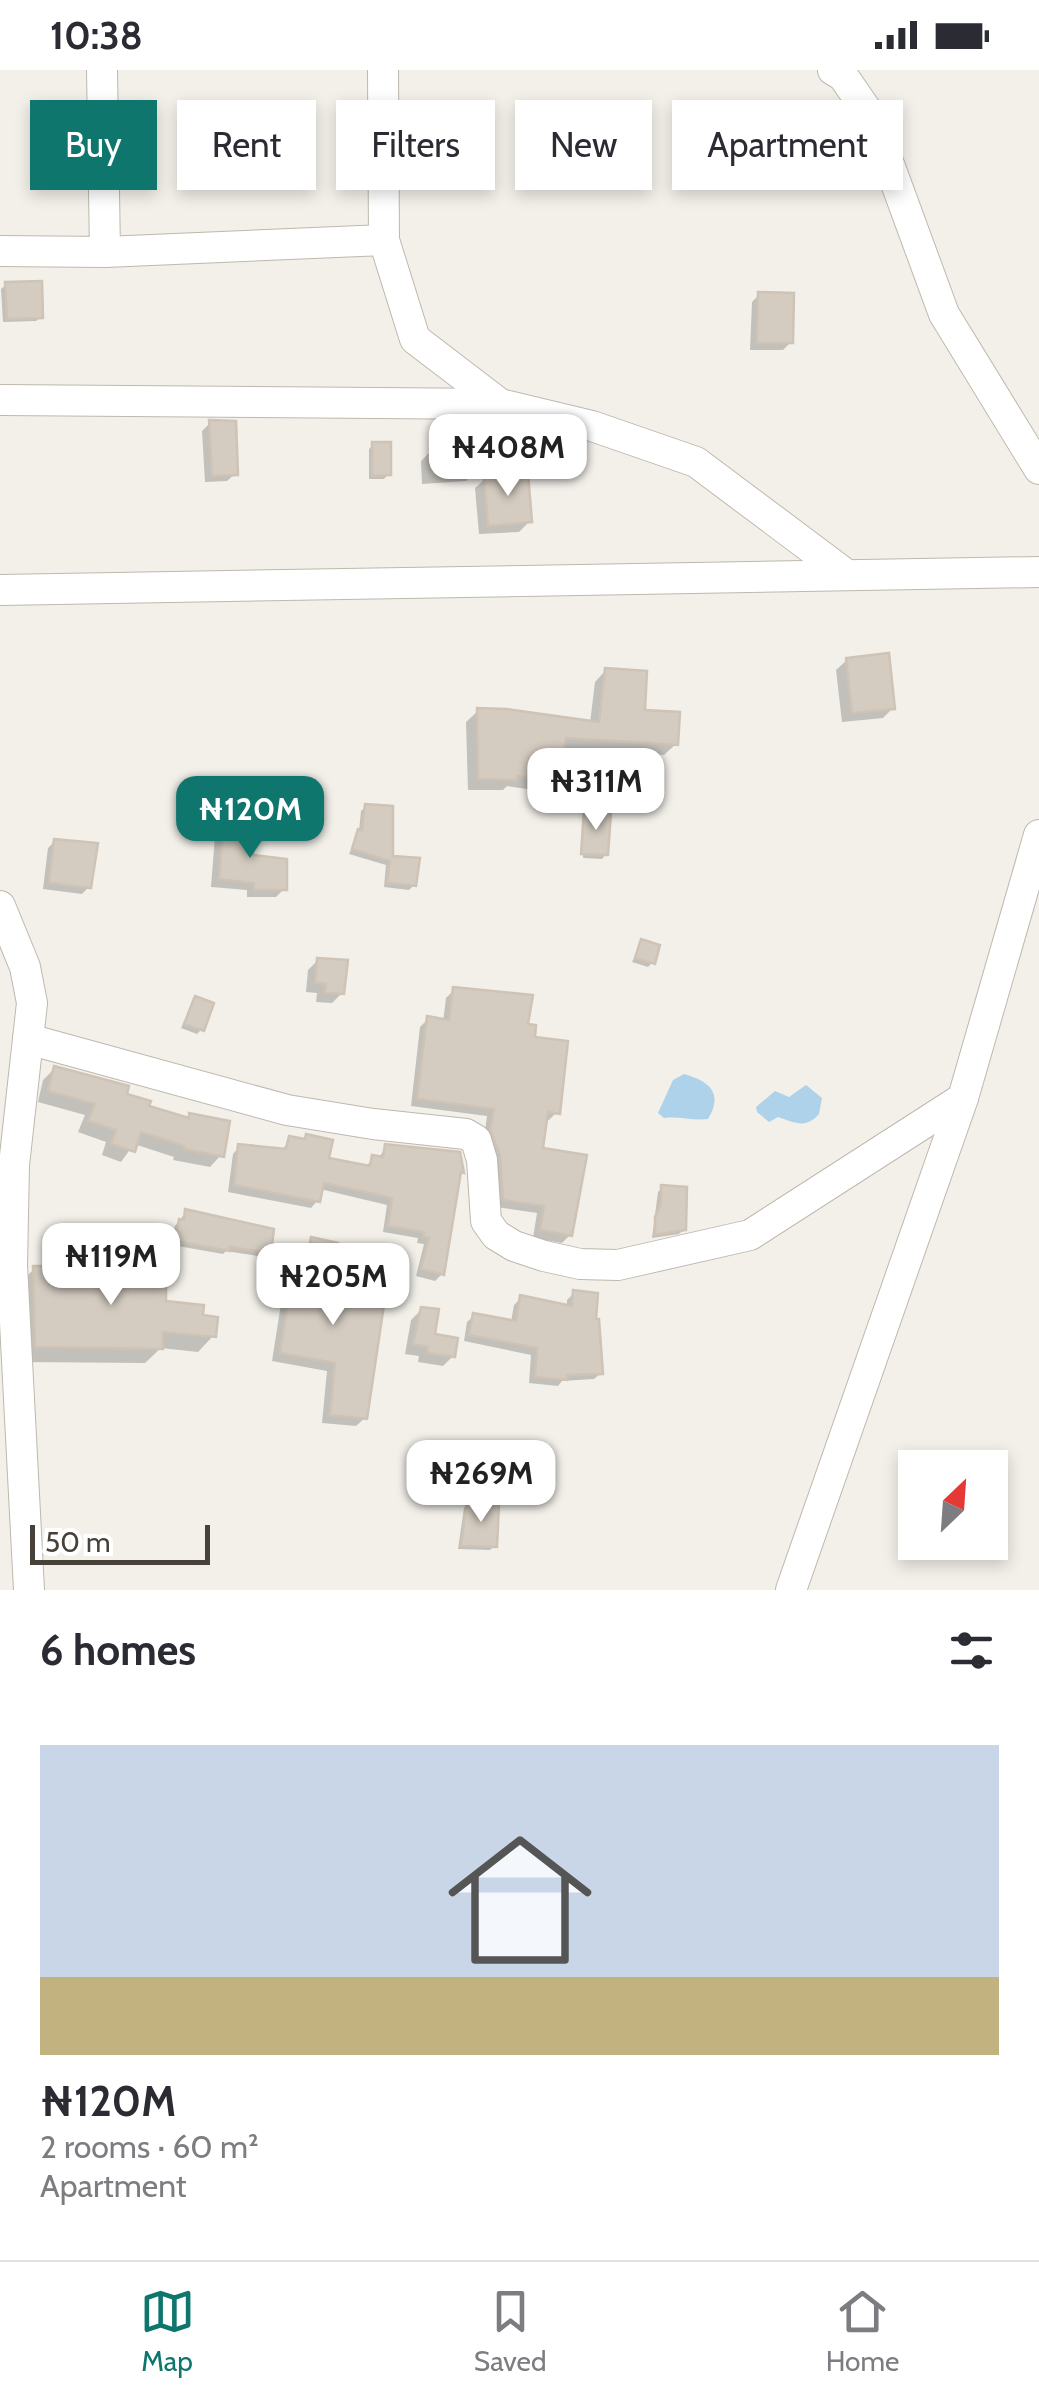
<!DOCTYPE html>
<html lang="en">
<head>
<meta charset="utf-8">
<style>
  body { margin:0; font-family:Cabin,sans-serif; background:#f2f2f3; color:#2b2b33; height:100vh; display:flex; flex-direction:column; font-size:38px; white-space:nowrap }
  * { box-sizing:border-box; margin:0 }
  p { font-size:32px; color:#7c7c81 }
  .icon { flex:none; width:55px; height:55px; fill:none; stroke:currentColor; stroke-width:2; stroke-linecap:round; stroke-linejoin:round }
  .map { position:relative; height:1520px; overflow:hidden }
  .side { display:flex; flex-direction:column; background:#fff; flex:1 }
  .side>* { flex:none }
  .top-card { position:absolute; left:30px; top:30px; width:980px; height:90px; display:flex; gap:20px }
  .needle { width:65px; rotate:25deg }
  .fabs { position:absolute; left:898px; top:1380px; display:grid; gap:20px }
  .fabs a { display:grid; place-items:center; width:110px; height:110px; border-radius:0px; background:#fff; box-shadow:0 5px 15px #0003; font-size:50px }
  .scale { position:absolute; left:30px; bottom:25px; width:180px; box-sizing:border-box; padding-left:10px; border:5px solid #474139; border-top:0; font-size:28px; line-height:35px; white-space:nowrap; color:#474139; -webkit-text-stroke:8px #fff; paint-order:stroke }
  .price { position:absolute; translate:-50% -85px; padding:0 22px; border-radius:20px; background:#fff; color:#222; font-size:32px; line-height:65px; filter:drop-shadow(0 2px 5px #0008) }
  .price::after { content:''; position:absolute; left:50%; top:60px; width:30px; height:22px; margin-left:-15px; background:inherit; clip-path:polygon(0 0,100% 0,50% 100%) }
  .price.selected { background:#0f766e; color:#fff }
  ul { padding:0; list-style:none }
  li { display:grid; align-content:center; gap:20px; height:530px; padding:0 40px }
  li span { display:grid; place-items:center; height:310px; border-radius:0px; color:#555 }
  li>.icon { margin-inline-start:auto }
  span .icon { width:180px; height:180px; fill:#fffc; stroke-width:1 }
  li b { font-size:42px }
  h2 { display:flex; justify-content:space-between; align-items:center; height:120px; padding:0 40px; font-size:42px }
  .chip { padding:0 35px; border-radius:0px; background:#fff; box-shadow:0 5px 15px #0003; font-size:35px; line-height:90px }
  .chip.selected { background:#0f766e; color:#fff }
  .status { display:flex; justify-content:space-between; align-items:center; height:70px; padding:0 50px; background:#fff; direction:ltr }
  .status svg { height:28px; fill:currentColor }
  .dock { display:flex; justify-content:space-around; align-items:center; height:140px; border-top:2px solid #e1e1e2; background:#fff; font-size:28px; color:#7c7c81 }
  .dock a { display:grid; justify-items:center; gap:5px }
  .dock .selected { color:#0f766e }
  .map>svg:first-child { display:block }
  .water { fill:#add2e9 }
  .shadow { fill:#0003 }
  .building { fill:#d4ccc1; stroke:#cec3b5; stroke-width:2.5 }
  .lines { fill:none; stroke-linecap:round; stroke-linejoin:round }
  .minor-casing { stroke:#beb8ae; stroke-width:32 }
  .minor { stroke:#fff; stroke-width:30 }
</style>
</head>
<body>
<div class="status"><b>10:38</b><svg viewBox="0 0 49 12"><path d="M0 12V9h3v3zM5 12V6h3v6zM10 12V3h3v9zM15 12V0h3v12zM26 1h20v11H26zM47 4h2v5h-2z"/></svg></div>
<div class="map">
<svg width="1039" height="1520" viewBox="0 0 1039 1520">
  <rect width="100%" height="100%" fill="#f3f0ea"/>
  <!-- water -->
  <g class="water">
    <path d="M684,1004C709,1011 724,1023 708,1049C692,1051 680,1046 664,1048L658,1043L673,1010Z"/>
    <path d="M806,1015L822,1028L819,1044C806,1059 795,1053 778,1047L769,1052L757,1042L756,1037L775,1021L789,1027Z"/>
  </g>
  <!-- shadow -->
  <g class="shadow">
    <path d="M6,215L41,247L36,251L3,252L1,219Z"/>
    <path d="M759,225L791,272L783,280H750L752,232Z"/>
    <path d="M210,353L235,404L227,411L205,412L202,361Z"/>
    <path d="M373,375L388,404L384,409H369V379Z"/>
    <path d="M431,381L476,401L466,411L422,414L421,391Z"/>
    <path d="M486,408L530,451L519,462L479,464L475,418Z"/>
    <path d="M847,590L893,638L883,648L842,652L836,600Z"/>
    <path d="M606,600L642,642L676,674L664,685L562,678L558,711L547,722L507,716L503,720H468L466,652L478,641L590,653L595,612Z"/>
    <path d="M366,736L390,788L414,815L409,820L384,817L386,795L349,784L359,761L361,741Z"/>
    <path d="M585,743L609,744L606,784L602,789L583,788Z"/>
    <path d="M224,757L284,819L276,827H247V820L211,817L215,766Z"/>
    <path d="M55,771L89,817L82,824L43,819L48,778Z"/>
    <path d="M642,872L653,892L648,897L632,892Z"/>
    <path d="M318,890L342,923L332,933L316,932L317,923L306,922L308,900Z"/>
    <path d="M454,920L525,956L533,969L557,1042L549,1050H544L540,1080L570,1165L562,1173L533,1168L537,1143L496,1137L484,1069L487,1046L411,1036L420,957L428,949L443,952L446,928Z"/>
    <path d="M195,929L201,960L197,964L181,958Z"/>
    <path d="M55,998L146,1038L186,1050L190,1046L221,1085L210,1097L173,1090L174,1087L134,1074L121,1092L102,1085L106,1072L78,1062L85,1045L38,1032L43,1010Z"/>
    <path d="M290,1068L326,1090L365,1098L373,1088L378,1089L386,1077L461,1102L442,1204L435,1211L416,1206L424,1174L417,1173L418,1168L383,1162L387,1135L320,1119L317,1131L311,1138L228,1122L233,1084L239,1077L282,1081Z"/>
    <path d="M662,1118L684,1159L679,1164L652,1168L658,1122Z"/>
    <path d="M186,1142L268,1182L264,1187L226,1181L223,1184L172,1175L175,1156Z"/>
    <path d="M312,1170L324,1221L365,1348L356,1356L322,1353L327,1301L272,1291L288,1189Z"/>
    <path d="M34,1199L163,1234L200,1248L213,1266L198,1282L161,1278L145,1293L21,1292L19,1214Z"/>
    <path d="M574,1223L593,1252L601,1303L594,1309L562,1311L558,1316L529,1313L531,1285L464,1271L467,1252L474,1246L511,1252L514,1235L521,1228L567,1237V1230Z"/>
    <path d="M422,1239L432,1266L453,1286L443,1296L418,1292L419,1286L405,1284L411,1250Z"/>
    <path d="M468,1434L494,1476L490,1480L458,1479L464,1438Z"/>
  </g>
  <!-- building -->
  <g class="building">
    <path d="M42,211L43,248L7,249L5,212Z"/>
    <path d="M758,222L794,223L793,273H757Z"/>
    <path d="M209,350L236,351L238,405L212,406Z"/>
    <path d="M372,372H391V405L372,406Z"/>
    <path d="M477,376L479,402L432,405L430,379Z"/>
    <path d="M528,403L532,452L488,456L484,406Z"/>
    <path d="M889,583L895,639L852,643L846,588Z"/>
    <path d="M605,598L647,601L645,640L680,642L678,675L566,668L560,712L517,706V710L478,709L477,638L507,639L599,652Z"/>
    <path d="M365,734L393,736V786L420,788L416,816L387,813L390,791L352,779L358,759L362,760Z"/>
    <path d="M584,740L611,742L608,785L581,784Z"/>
    <path d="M223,755L255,758L253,785L287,789V820H254V813L219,809Z"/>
    <path d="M54,769L98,773L91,818L49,813Z"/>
    <path d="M641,869L660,875L655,894L635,888Z"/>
    <path d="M317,888L348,890L344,924L325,923L326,914L315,913Z"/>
    <path d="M453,917L533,925L528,954L536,955L535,967L568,971L560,1044L548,1042L543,1078L587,1085L572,1166L540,1160L544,1136L503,1130L500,1085L490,1060L494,1039L417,1029L427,946L449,950Z"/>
    <path d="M195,926L214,933L204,961L184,954Z"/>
    <path d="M54,996L129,1016L127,1024L151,1031L149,1036L189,1048V1043L230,1051L224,1087L184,1079V1076L141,1062L135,1082L111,1074L116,1060L88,1051L95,1034L48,1021Z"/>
    <path d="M306,1064L333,1070L329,1088L370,1096L372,1085L383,1087L385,1074L460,1082L464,1103L461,1102L444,1205L421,1199L429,1168L423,1167L424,1162L388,1156L392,1128L324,1113L320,1132L234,1115L238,1074L286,1079L289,1066L305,1069Z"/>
    <path d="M661,1115L687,1117L686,1160L655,1165V1147L661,1133Z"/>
    <path d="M185,1139L274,1159L271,1183L230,1177V1181L175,1171L179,1149L184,1150Z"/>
    <path d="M311,1167L338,1173L327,1219L385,1228L367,1349L330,1345L335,1293L280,1283L296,1177L309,1179Z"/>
    <path d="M33,1196H166V1231L204,1235L203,1245L218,1247L216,1267L163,1262V1279L35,1277Z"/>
    <path d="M573,1220L598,1223L596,1249H599L603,1304L567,1305V1310L535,1307L537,1278L469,1265L473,1243L516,1251L520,1225L572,1236Z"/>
    <path d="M421,1237L439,1239L435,1264L458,1268L455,1287L427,1283L428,1277L413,1274Z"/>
    <path d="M467,1431L499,1434L497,1477L461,1476Z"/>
  </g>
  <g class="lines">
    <defs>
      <g id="minor">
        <path d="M383,0L384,170L415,269L500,334L592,356L696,392L847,505"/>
        <path d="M833,0L843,6L872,48L944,244L1039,399"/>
        <path d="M0,181L105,182L102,0"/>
        <path d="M105,182L384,170"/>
        <path d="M0,330L500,334"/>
        <path d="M0,520L1039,502"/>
        <path d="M0,836L25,897L32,933L14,1095L12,1195L29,1520"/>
        <path d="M28,969L287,1040L373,1054L466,1064L476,1070L482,1090L486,1151L496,1165L514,1176L544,1186L580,1194L618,1195L750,1165L963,1028"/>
        <path d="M791,1520L963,1028L1039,765"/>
      </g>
    </defs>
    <!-- minor casing -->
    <use href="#minor" class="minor-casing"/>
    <!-- minor -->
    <use href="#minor" class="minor"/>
  </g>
</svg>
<div class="fabs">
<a><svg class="needle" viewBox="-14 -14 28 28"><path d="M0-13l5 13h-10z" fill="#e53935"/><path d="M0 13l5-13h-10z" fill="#7c7c81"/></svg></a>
</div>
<div class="scale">50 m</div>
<b class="price" style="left:508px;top:429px">₦408M</b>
<b class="price" style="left:596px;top:763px">₦311M</b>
<b class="price selected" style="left:250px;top:791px">₦120M</b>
<b class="price" style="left:111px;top:1238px">₦119M</b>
<b class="price" style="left:333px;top:1258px">₦205M</b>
<b class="price" style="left:481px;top:1455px">₦269M</b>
<div class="top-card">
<a class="chip selected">Buy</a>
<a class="chip">Rent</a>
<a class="chip">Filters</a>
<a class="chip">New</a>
<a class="chip">Apartment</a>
</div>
</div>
<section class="side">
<h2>6 homes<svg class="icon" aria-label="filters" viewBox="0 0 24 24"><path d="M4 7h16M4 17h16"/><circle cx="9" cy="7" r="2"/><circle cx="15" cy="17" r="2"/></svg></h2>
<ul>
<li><span style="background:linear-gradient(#c9d6e8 75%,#c2b280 0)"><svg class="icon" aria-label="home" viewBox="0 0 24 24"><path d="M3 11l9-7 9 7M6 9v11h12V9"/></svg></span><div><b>₦120M</b><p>2 rooms · 60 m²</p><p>Apartment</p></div></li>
</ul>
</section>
<nav class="dock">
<a class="selected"><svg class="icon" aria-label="map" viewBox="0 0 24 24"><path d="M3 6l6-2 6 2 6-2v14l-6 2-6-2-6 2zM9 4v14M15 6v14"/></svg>Map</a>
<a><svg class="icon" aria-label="saved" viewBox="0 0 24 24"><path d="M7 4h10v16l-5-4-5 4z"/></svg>Saved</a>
<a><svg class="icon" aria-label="home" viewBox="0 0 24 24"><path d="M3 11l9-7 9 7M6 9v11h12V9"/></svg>Home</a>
</nav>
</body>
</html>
